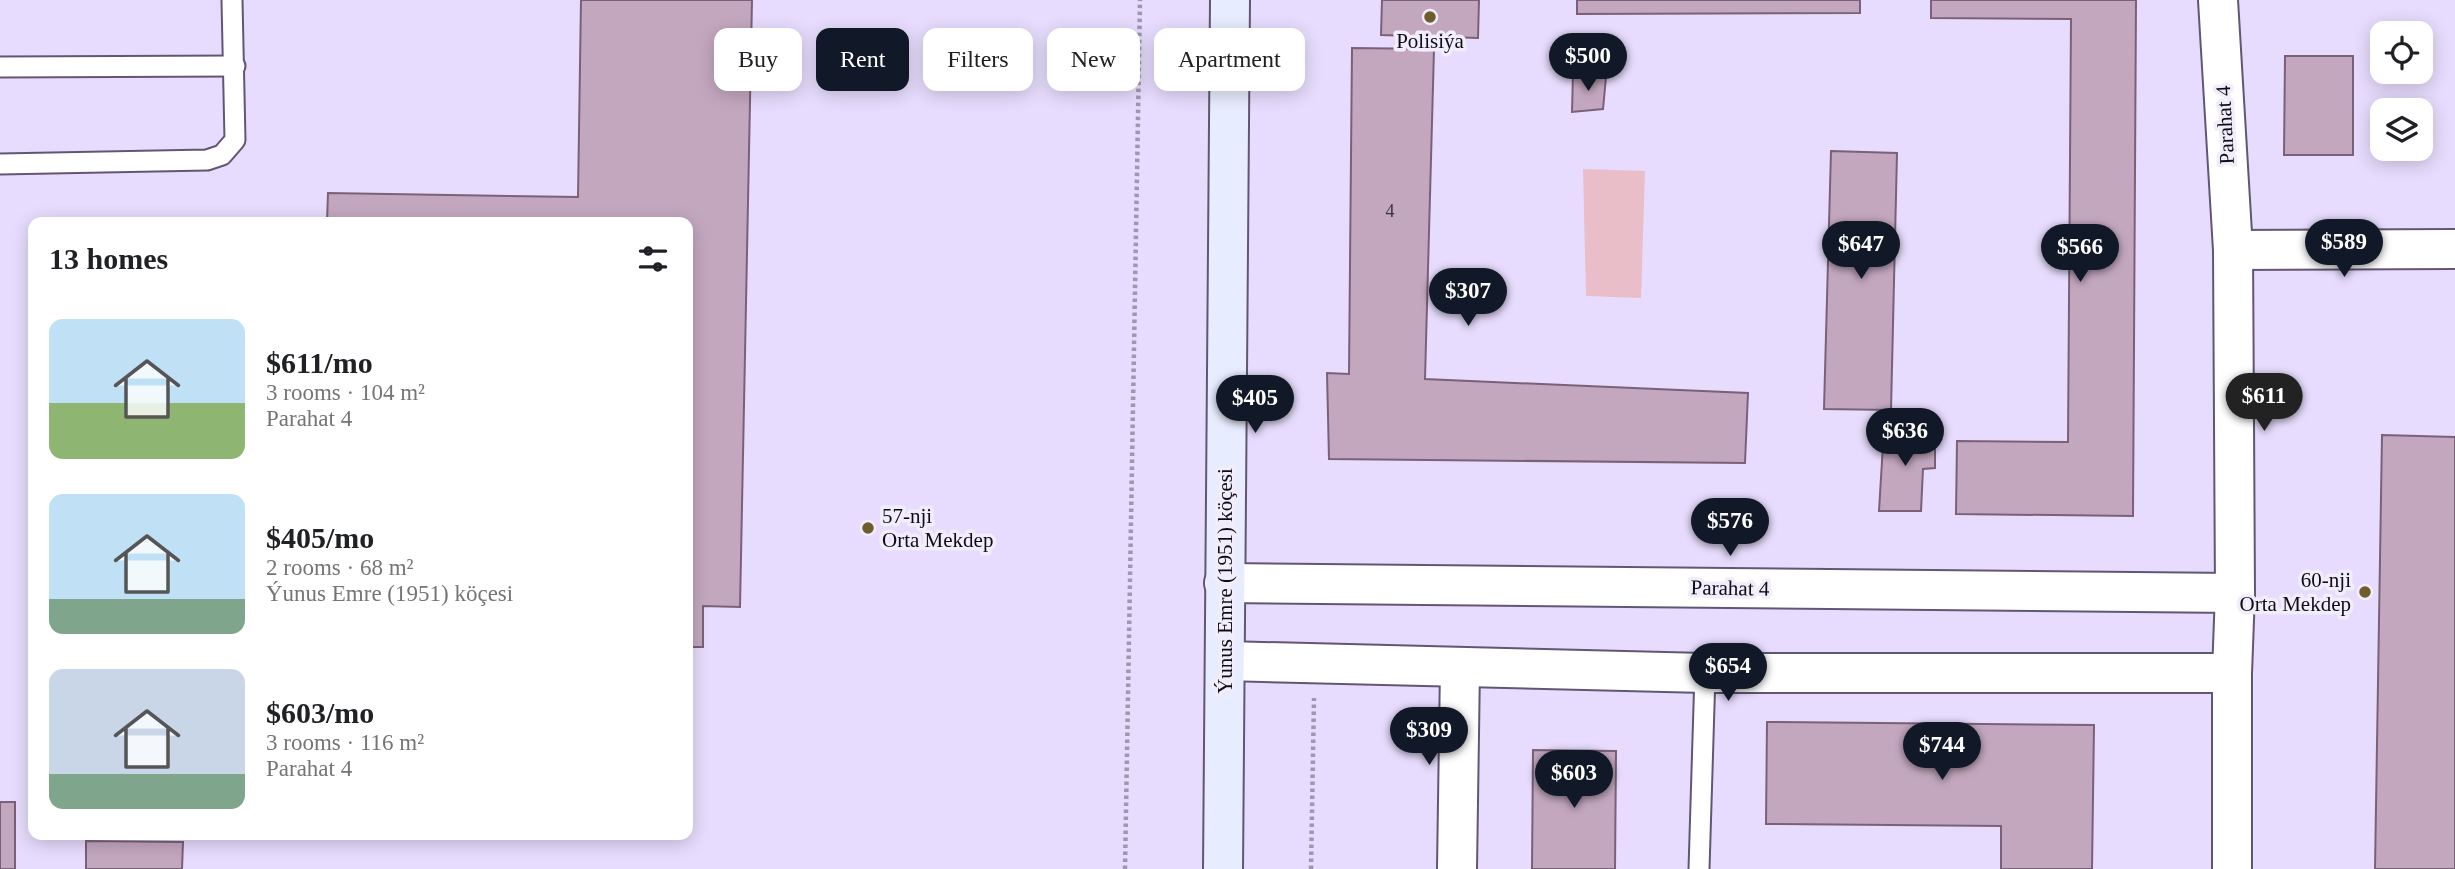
<!DOCTYPE html>
<html lang="en">
<head>
<meta charset="utf-8">
<style>
  body { margin:0; font-family:Georgia,serif; background:#f2f2f2; color:#202124; height:100vh; display:flex; flex-direction:column; font-size:26px; white-space:nowrap }
  * { box-sizing:border-box; margin:0 }
  p { font-size:23px; color:#757577 }
  .icon { flex:none; width:38px; height:38px; fill:none; stroke:currentColor; stroke-width:2; stroke-linecap:round; stroke-linejoin:round }
  .map { position:relative; flex:1; overflow:hidden }
  .sheet { position:absolute; left:28px; top:217px; width:665px; height:623px; display:flex; flex-direction:column; background:#fff; border-radius:14px; box-shadow:0 4px 18px #0003 }
  .sheet>* { flex:none }
  .banner { position:absolute; left:714px; top:28px; width:665px; height:63px; display:flex; gap:14px }
  .fabs { position:absolute; left:2370px; top:21px; display:grid; gap:14px }
  .fabs a { display:grid; place-items:center; width:63px; height:63px; border-radius:14px; background:#fff; box-shadow:0 4px 18px #0003; font-size:35px }
  .price { position:absolute; translate:-50% -60px; padding:0 16px; border-radius:24px; background:#111827; color:#fff; font-size:23px; line-height:46px; filter:drop-shadow(0 2px 4px #0008) }
  .price::after { content:''; position:absolute; left:50%; top:42px; width:21px; height:16px; margin-left:-10px; background:inherit; clip-path:polygon(0 0,100% 0,50% 100%) }
  .price.on { background:#222; color:#fff }
  ul { padding:0; list-style:none }
  li { display:flex; align-items:center; gap:21px; height:175px; padding:0 21px }
  li span { display:grid; place-items:center; flex:none; width:196px; height:140px; border-radius:14px; color:#555 }
  li>.icon { margin-inline-start:auto }
  span .icon { width:84px; height:84px; fill:#fffc; stroke-width:1 }
  li b { font-size:30px }
  h2 { display:flex; justify-content:space-between; align-items:center; height:84px; padding:0 21px; font-size:30px }
  .pill { padding:0 24px; border-radius:14px; background:#fff; box-shadow:0 4px 18px #0003; font-size:24px; line-height:63px }
  .pill.on { background:#111827; color:#fff }
  .map>svg:first-child { display:block }
  .green { fill:#e9bec9 }
  .building { fill:#c3a7bf; stroke:#7a6177; stroke-width:2 }
  .lines { fill:none; stroke-linecap:round; stroke-linejoin:round }
  .lane-casing { stroke:#615773; stroke-width:23 }
  .street-casing { stroke:#615773; stroke-width:42 }
  .secondary-casing { stroke:#615773; stroke-width:42 }
  .path { stroke:#9f96b0; stroke-width:4.5; stroke-dasharray:3.5 3.5; stroke-linecap:butt }
  .lane { stroke:#fff; stroke-width:19 }
  .street { stroke:#fff; stroke-width:38 }
  .secondary { stroke:#e7ecfe; stroke-width:38 }
  .poi-dot { fill:#6e5d2b; stroke:#f1edfa; stroke-width:2.5 }
  .labels { text-anchor:middle; stroke-width:7; stroke-linejoin:round; paint-order:stroke }
  .number-label { font-size:18px; fill:#3d3341 }
  .poi-label { font-size:21px; fill:#100c17; stroke:#f1edfa }
  .street-label { font-size:21px; fill:#100c17; stroke:#f1edfa }
</style>
</head>
<body>
<div class="map">
<svg width="2455" height="869" viewBox="0 0 2455 869">
  <rect width="100%" height="100%" fill="#e7dcfd"/>
  <!-- green -->
  <path class="green" d="M1583,169L1645,171L1641,298L1586,296Z"/>
  <!-- building -->
  <g class="building">
    <path d="M581,0H752L740,607L703,606V647H688V222H327L328,193L578,197Z"/>
    <path d="M1382,0H1479L1478,38L1381,35Z"/>
    <path d="M1577,0H1860V13L1577,14Z"/>
    <path d="M1931,0H2136L2133,516L1956,514L1957,441L2068,442L2071,19L1931,18Z"/>
    <path d="M1352,48L1434,49L1425,379L1748,393L1745,463L1329,459L1327,373L1349,374Z"/>
    <path d="M2285,56H2353V155H2284Z"/>
    <path d="M1573,73L1606,77L1603,109L1572,112Z"/>
    <path d="M1831,151L1897,153L1891,410L1824,409Z"/>
    <path d="M1884,428L1935,432V468L1923,469L1921,511H1879Z"/>
    <path d="M2382,435L2455,437V869H2375Z"/>
    <path d="M1767,722L2094,725L2092,869H2001V826L1766,824Z"/>
    <path d="M1533,750L1616,751L1615,869H1532Z"/>
    <rect x="0" y="802" width="15" height="67"/>
    <path d="M86,841L183,842L182,869H86Z"/>
  </g>
  <g class="lines">
    <defs>
      <g id="lane">
        <path d="M0,67L235,66"/>
        <path d="M0,164L207,160L222,155L235,140L232,0"/>
        <path d="M1699,869L1705,673"/>
      </g>
      <g id="street">
        <path d="M2218,0L2233,250L2235,593L2232,673V869"/>
        <path d="M2233,250L2455,249"/>
        <path d="M1224,583L2235,593"/>
        <path d="M1225,661L1705,673H2232"/>
        <path d="M1457,869L1460,667"/>
      </g>
      <path id="secondary" d="M1223,869L1230,0"/>
    </defs>
    <!-- lane casing -->
    <use href="#lane" class="lane-casing"/>
    <!-- street casing -->
    <use href="#street" class="street-casing"/>
    <!-- secondary casing -->
    <use href="#secondary" class="secondary-casing"/>
    <!-- path -->
    <g class="path">
      <path d="M1125,869L1140,0"/>
      <path d="M1311,869L1314,698"/>
    </g>
    <!-- lane -->
    <use href="#lane" class="lane"/>
    <!-- street -->
    <use href="#street" class="street"/>
    <!-- secondary -->
    <use href="#secondary" class="secondary"/>
  </g>
  <!-- markers -->
  <g class="poi-dot">
    <circle cx="1430" cy="17" r="7"/>
    <circle cx="868" cy="528" r="7"/>
    <circle cx="2365" cy="592" r="7"/>
  </g>
  <g class="labels">
    <!-- number labels -->
    <g class="number-label">
      <text x="1390" y="217">4</text>
    </g>
    <!-- poi labels -->
    <g class="poi-label">
      <text x="1430" y="48">Polisiýa</text>
      <text x="882" y="523" text-anchor="start">57-nji<tspan x="882" dy="24">Orta Mekdep</tspan></text>
      <text x="2351" y="587" text-anchor="end">60-nji<tspan x="2351" dy="24">Orta Mekdep</tspan></text>
    </g>
    <!-- street labels -->
    <g class="street-label">
      <text transform="translate(2225 125) rotate(-93)" y="7">Parahat 4</text>
      <text transform="translate(1225 581) rotate(-90)" y="7">Ýunus Emre (1951) köçesi</text>
      <text transform="translate(1730 588) rotate(1)" y="7">Parahat 4</text>
    </g>
  </g>
</svg>
<div class="fabs">
<a><svg class="icon" aria-label="locate" viewBox="0 0 24 24"><circle cx="12" cy="12" r="6"/><path d="M12 2v4M12 18v4M2 12h4M18 12h4"/></svg></a>
<a><svg class="icon" aria-label="layers" viewBox="0 0 24 24"><path d="M12 4l9 5-9 5-9-5zM3 14l9 5 9-5"/></svg></a>
</div>
<b class="price" style="left:1588px;top:93px">$500</b>
<b class="price" style="left:2344px;top:279px">$589</b>
<b class="price" style="left:1861px;top:281px">$647</b>
<b class="price" style="left:2080px;top:284px">$566</b>
<b class="price" style="left:1468px;top:328px">$307</b>
<b class="price on" style="left:2264px;top:433px">$611</b>
<b class="price" style="left:1255px;top:435px">$405</b>
<b class="price" style="left:1905px;top:468px">$636</b>
<b class="price" style="left:1730px;top:558px">$576</b>
<b class="price" style="left:1728px;top:703px">$654</b>
<b class="price" style="left:1429px;top:767px">$309</b>
<b class="price" style="left:1942px;top:782px">$744</b>
<b class="price" style="left:1574px;top:810px">$603</b>
<div class="banner">
<a class="pill">Buy</a>
<a class="pill on">Rent</a>
<a class="pill">Filters</a>
<a class="pill">New</a>
<a class="pill">Apartment</a>
</div>
<section class="sheet">
<h2>13 homes<svg class="icon" aria-label="filters" viewBox="0 0 24 24"><path d="M4 7h16M4 17h16"/><circle cx="9" cy="7" r="2"/><circle cx="15" cy="17" r="2"/></svg></h2>
<ul>
<li><span style="background:linear-gradient(#bfe0f5 60%,#8fb573 0)"><svg class="icon" aria-label="home" viewBox="0 0 24 24"><path d="M3 11l9-7 9 7M6 9v11h12V9"/></svg></span><div><b>$611/mo</b><p>3 rooms · 104 m²</p><p>Parahat 4</p></div></li>
<li><span style="background:linear-gradient(#bfe0f5 75%,#7fa58c 0)"><svg class="icon" aria-label="home" viewBox="0 0 24 24"><path d="M3 11l9-7 9 7M6 9v11h12V9"/></svg></span><div><b>$405/mo</b><p>2 rooms · 68 m²</p><p>Ýunus Emre (1951) köçesi</p></div></li>
<li><span style="background:linear-gradient(#c9d6e8 75%,#7fa58c 0)"><svg class="icon" aria-label="home" viewBox="0 0 24 24"><path d="M3 11l9-7 9 7M6 9v11h12V9"/></svg></span><div><b>$603/mo</b><p>3 rooms · 116 m²</p><p>Parahat 4</p></div></li>
</ul>
</section>
</div>
</body>
</html>
